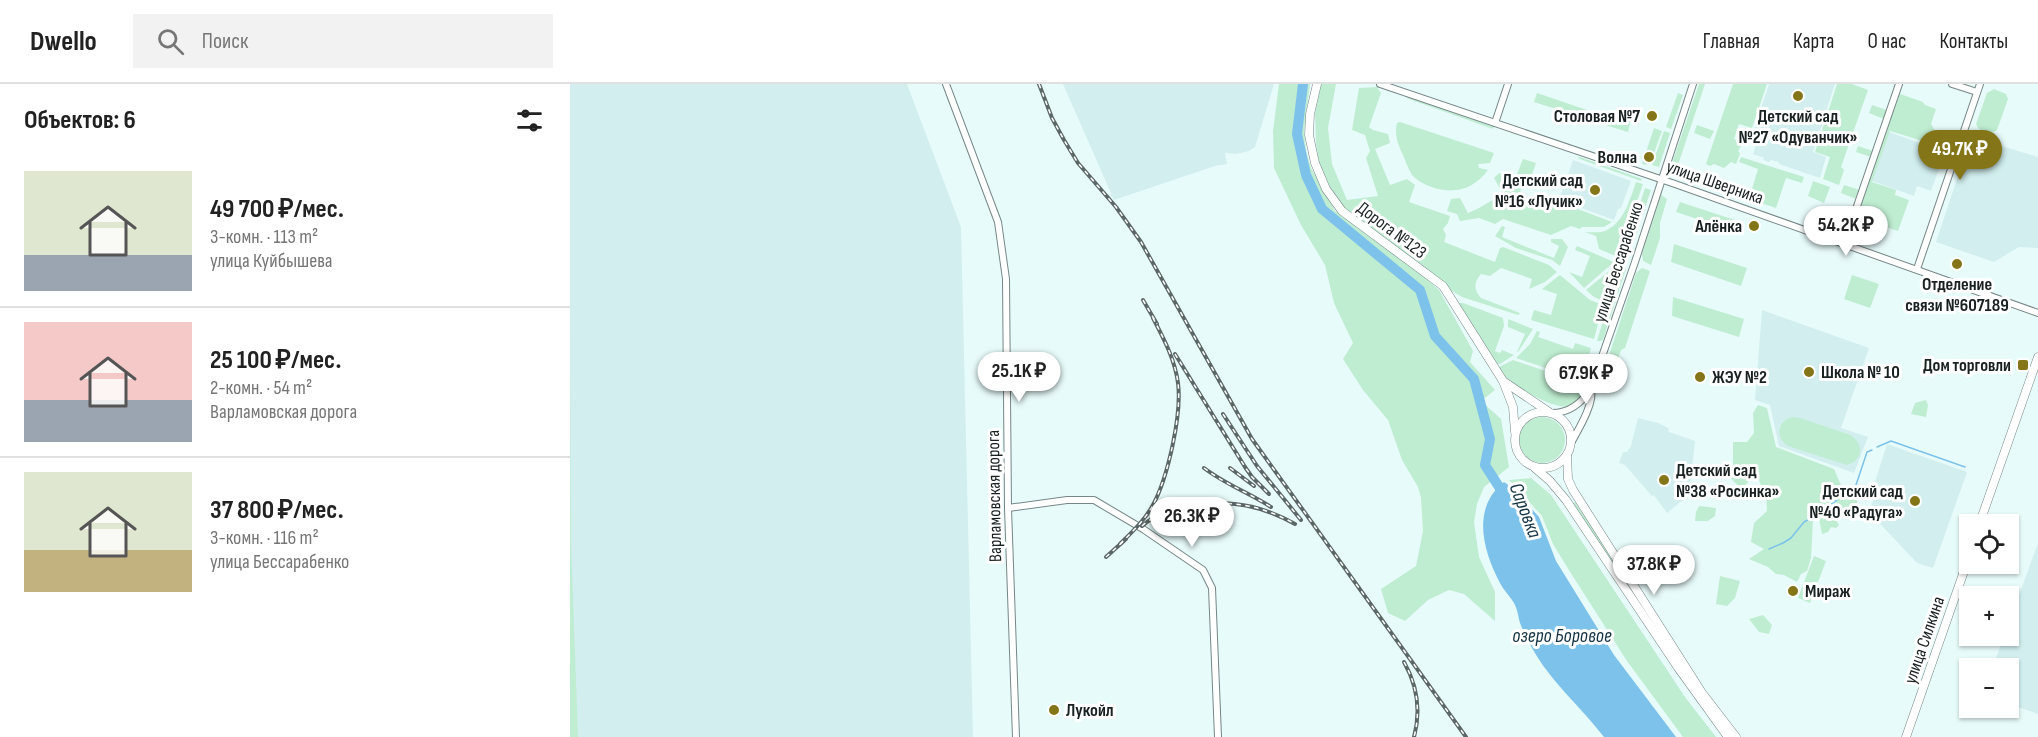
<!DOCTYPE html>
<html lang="ru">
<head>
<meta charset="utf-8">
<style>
  body { margin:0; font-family:"Sofia Sans Condensed",sans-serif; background:#f2f2f2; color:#222; height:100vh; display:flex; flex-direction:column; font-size:22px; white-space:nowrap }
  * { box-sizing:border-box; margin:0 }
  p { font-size:20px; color:#767676 }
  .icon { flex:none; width:33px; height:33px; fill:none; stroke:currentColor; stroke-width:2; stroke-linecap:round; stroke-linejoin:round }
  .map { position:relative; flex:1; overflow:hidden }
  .drawer { display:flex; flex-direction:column; background:#fff; width:570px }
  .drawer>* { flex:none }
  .buttons { position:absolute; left:1389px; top:430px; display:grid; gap:12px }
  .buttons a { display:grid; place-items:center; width:60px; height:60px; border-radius:0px; background:#fff; box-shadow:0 2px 4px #0004; font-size:30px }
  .price { position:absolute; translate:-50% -51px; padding:0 14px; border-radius:21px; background:#fff; color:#222; font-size:20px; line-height:39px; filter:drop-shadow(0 2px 3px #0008) }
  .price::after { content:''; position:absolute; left:50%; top:36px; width:18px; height:14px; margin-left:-9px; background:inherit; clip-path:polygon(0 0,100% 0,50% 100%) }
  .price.current { background:#847518; color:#fff }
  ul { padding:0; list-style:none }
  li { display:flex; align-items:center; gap:18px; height:150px; padding:0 24px }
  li+li { border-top:2px solid #e0e0e0 }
  li span { display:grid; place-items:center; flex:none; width:168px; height:120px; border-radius:0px; color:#555 }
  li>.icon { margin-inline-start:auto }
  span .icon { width:72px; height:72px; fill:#fffc; stroke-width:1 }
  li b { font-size:26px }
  h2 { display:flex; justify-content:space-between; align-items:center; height:72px; padding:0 24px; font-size:26px }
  header { display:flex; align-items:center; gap:36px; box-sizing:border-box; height:84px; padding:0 30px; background:#fff; border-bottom:2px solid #e0e0e0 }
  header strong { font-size:28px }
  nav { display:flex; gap:33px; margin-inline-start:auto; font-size:21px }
  .search { width:420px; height:54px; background:#f2f2f2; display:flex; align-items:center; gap:15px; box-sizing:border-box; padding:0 21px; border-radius:0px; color:#767676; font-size:22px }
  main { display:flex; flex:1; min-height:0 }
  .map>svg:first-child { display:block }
  .built { fill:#d2eeee }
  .green { fill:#bfedd1 }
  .water { fill:#7dc2eb }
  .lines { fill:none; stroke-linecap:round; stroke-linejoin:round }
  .stream { stroke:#7dc2eb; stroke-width:1.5 }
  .river { stroke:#7dc2eb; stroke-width:10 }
  .minor-casing { stroke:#768686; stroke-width:8 }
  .major-casing { stroke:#768686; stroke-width:9 }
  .minor { stroke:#fff; stroke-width:6 }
  .major { stroke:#fff; stroke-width:8 }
  .rail-casing { stroke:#5c6767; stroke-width:4 }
  .rail { stroke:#fff; stroke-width:1.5; stroke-dasharray:4.5; stroke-linecap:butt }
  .poi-dot { fill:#847518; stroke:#fff; stroke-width:2 }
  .labels { text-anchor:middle; stroke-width:6; stroke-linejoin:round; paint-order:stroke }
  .poi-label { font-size:18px; font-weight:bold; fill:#1a2121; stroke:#fff; text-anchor:end }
  .street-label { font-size:18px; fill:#1a2121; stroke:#fff }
  .water-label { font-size:20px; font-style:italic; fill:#133344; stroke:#fff }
</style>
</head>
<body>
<header>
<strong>Dwello</strong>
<div class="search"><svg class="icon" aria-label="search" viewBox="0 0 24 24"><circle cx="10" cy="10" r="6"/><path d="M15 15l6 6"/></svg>Поиск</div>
<nav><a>Главная</a><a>Карта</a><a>О нас</a><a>Контакты</a></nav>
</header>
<main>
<section class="drawer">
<h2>Объектов: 6<svg class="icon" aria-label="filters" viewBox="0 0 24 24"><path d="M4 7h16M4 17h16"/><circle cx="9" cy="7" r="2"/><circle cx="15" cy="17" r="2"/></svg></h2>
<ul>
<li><span style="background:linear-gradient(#dfe7d0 70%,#9aa5b1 0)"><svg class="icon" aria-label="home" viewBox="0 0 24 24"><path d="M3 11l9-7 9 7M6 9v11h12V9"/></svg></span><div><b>49 700 ₽/мес.</b><p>3-комн. · 113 m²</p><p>улица Куйбышева</p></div></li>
<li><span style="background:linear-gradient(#f6c9c9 65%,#9aa5b1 0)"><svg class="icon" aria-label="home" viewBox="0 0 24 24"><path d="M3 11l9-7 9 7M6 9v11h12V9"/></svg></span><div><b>25 100 ₽/мес.</b><p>2-комн. · 54 m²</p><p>Варламовская дорога</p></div></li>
<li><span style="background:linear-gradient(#dfe7d0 65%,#c2b280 0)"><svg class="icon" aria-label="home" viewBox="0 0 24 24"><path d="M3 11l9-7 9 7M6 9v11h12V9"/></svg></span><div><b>37 800 ₽/мес.</b><p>3-комн. · 116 m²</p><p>улица Бессарабенко</p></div></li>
</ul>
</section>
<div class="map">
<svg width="1468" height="653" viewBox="0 0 1468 653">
  <rect width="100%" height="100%" fill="#e8fbfb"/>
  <!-- built -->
  <g class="built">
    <path d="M0,0H337L391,143L403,653H0Z"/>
    <path d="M493,0H704L685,63L679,67L666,70L655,69L657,80L645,82L544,116Z"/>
    <path d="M1199,0H1265L1243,68L1256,73L1250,94L1209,80V78L1201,76L1199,78L1193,76L1194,74L1183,70L1186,60L1180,57Z"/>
    <path d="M1319,48L1361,63L1359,69L1373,74L1361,107L1347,102L1344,112L1302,97Z"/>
    <path d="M1401,53L1468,73V164L1449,163L1424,178L1366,158Z"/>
    <path d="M1003,76L1061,97L1051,124L1048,125L1044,136L989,116Z"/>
    <path d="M1192,226L1299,264L1271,344L1298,353L1284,389L1209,362L1200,321L1185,316Z"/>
    <path d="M1068,334L1088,339L1098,344L1099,348L1125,357L1119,411L1097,429L1084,411L1082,412L1055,381L1049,379L1053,368H1057L1061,362Z"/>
    <path d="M1317,360L1397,388L1363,484L1347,479L1299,428L1307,406L1303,404Z"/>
    <path d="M1468,459V630L1439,620L1438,585H1422L1434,552H1438L1439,539Z"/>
  </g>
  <!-- green -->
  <g class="green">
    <path d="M709,0H740L734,47L736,67L741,84L765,127L844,184L869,206L903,267L900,278L925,306L911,317L931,335L939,383L914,403L907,420L904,438L909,473L925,508V537L894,510L879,506L858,516L835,537L818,529L811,505L846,482L853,447L851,414L848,403L832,376L818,336L793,306L773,275L783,259L764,219L755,181L731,141L704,84L703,47Z"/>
    <path d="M751,0H766L758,44L762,80L777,116L808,112L796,74L800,67L795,51L782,46L789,4L808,3V5L811,9L799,43L803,46L818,50L820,59L805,65L820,101L837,95L845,101L839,118L880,132L878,139L873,145L876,151L874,158L925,178L930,164L933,163L979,181L987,188L975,198L959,205L962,195L931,184L920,192L911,190C904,198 903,205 911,214L950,229L948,231L892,213L879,205L774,126L762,107L749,78L746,58L745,29Z"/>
    <path d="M1129,0H1135L1107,84L1101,82Z"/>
    <path d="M1163,0H1197L1182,44L1169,40L1164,55L1173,59L1168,67L1170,70L1166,80L1161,78L1154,84L1144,80L1140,82L1136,80Z"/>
    <path d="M1267,0H1282L1298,6L1271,83L1274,86L1269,101L1253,95L1260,73L1245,68Z"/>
    <path d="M1326,0H1333L1330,10L1353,18L1355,21L1366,25L1361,40L1364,45L1359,59L1320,47L1302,98L1326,106L1325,111L1339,116L1328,147L1312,142L1308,137L1293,132L1291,136L1287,135L1281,150L1275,149L1286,115L1271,109L1274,101L1290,106L1301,73L1286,68L1288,62L1303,67L1314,35L1299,29L1302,21L1317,26Z"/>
    <path d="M1424,5L1436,10L1438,15L1427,46L1420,50L1409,45L1406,40L1417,9Z"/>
    <path d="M967,9L1020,27L1017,35L964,18Z"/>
    <path d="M1108,9L1113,11L1101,45L1096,43Z"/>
    <path d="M837,13L924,43L923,45L836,14Z"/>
    <path d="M1038,29L1061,36L1058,48L1035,41Z"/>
    <path d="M830,38L924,69L920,79L908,80L909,84L918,86C904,105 886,110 864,104C856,101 849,98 843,92C839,87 836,78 833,71C828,61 824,50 827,39Z"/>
    <path d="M1127,41L1144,47L1140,55L1124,49Z"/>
    <path d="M1084,44L1092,47L1080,80L1077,79L1076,81L1072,80Z"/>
    <path d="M1094,47L1100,49L1089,83L1082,81Z"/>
    <path d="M1010,73L1072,95L1071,97L1007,74Z"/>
    <path d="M1171,73L1234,93L1232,99L1216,94L1206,124L1179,115L1188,85L1169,78Z"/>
    <path d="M953,75L966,79L960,96L955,94L948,114L968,121L971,111L1042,138L1034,143H1012L1010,145L1001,142L981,151L933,135L925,140L909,134L890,137L887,130L877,127L881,115L890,114L898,129L909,124L933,110L924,94L929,89L945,95Z"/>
    <path d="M1243,97L1260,103L1254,119L1238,112Z"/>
    <path d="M1066,98L1073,100L1048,173L1029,165L1026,152L1015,148C1022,148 1030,149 1035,147C1054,139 1060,115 1066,98Z"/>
    <path d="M1075,104L1081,106L1058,174H1052Z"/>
    <path d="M1091,111L1097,115L1090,139V154L1081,181L1073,177L1072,170Z"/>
    <path d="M1110,118L1171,138L1167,148L1106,128Z"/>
    <path d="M932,142L935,143L932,153L984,174L989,162L981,158V155H992L998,163L990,182L982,176L946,164L925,152Z"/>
    <path d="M1104,160L1177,184L1171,202L1101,178Z"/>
    <path d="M1007,162L1044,178L1014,204L999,188L1012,193L1020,172L1005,166Z"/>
    <path d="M1050,179L1054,180L1056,185L1033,256L1030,257H1027Z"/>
    <path d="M1044,183L1035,218L1024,213L1016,206Z"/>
    <path d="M1072,184L1080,187L1055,264L1051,266L1039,302L1030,299L1066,189Z"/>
    <path d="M990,191L1020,216L1033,221L1024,255L961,236L964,226L981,231L987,210L972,205Z"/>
    <path d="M1282,191L1309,200L1300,224L1274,215Z"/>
    <path d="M1103,213L1174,235L1169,253L1102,232Z"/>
    <path d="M886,219H893L933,234L934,242L925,267L930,269L932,266L944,271L930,280H923Z"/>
    <path d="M938,235L963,245L948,268H947L955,250L938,243Z"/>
    <path d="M967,247L970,248L968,253L1003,265L1005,259L1021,264L1012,296L946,274L960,260Z"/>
    <path d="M0,254L1,460L8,653H0Z"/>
    <path d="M943,276L1017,301C1008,335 982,321 960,310C948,303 935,297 927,284Z"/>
    <path d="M1356,316L1358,321L1356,333L1341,330L1345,319Z"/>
    <path d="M1188,321L1197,324L1206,363L1264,385L1271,401L1272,408L1277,412H1287V419L1279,425L1268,424L1262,430L1269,441L1266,444L1261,443L1258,448L1252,450L1249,434L1243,437L1241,474L1237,487L1231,490L1227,498L1214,491L1206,490L1198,483L1179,475L1194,465L1181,458L1184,439L1197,427L1196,409L1193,406L1186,389L1172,405L1159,393L1163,381V358H1177L1184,349L1183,329Z"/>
    <path d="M1222,333L1230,334L1280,351C1294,359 1294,376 1277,381L1218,362C1205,353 1207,338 1222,333Z"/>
    <circle cx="972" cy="356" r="23"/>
    <path d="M961,394L981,411L1115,613L1146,653H1113L1057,577L1002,491L983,460L972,432L939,396Z"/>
    <path d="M1005,418L1112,579L1110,581L1002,420Z"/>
    <path d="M1129,422L1146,424L1145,432L1138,437H1125L1126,428Z"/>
    <path d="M1244,472L1256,477L1240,519L1228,514Z"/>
    <path d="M1150,492L1170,497L1165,514L1157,522L1146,520Z"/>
    <path d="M1193,531L1202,541L1199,550L1189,548L1179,535Z"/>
  </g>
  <!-- water -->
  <path class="water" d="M934,398L944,405L969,433L986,477L1044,571L1106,653H1034C1011,623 980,597 962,564C958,556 953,547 950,539C948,533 948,527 945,521C941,513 934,507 930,499C913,467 901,424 934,398Z"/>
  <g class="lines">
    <!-- stream -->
    <g class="stream">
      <path d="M1307,363L1321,357L1395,383"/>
      <path d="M1199,465L1213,459L1221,454L1234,438L1249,430L1286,401L1297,368L1302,366"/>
    </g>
    <!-- river -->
    <path class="river" d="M733,0L727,50L736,91L752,125L850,206L865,252L904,295L920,355L915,381L933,409L935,415"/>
    <defs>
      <g id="minor">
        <path d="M376,0L428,138L436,195L438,424L446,653"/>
        <path d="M810,0L1105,100L1468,229"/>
        <path d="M1382,0L1407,8"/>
        <path d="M925,39L938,0"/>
        <path d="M1274,160L1329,0"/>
        <path d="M1347,185L1410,0"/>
        <path d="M982,329C1000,329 1012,319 1021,304L1065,178L1123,0"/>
        <path d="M1001,359C1008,346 1025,319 1021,304"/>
        <path d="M438,424L497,416H524L573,445L633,486L642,504L648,653"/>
      </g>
      <g id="major">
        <path d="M747,0L740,30L739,51L745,79L756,105L772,127L873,202L933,297L943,323L945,348"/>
        <path d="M933,297L979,328"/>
        <circle cx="973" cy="356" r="28"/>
        <path d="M997,371L998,395L1003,406L1132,609L1166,653"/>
        <path d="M965,384L980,397L996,416L1109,585L1158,653"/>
        <path d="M1409,441L1468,273"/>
        <path d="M1336,653L1400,470"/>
      </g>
    </defs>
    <!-- minor casing -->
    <use href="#minor" class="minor-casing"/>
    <!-- major casing -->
    <use href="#major" class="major-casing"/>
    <!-- minor -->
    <use href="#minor" class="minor"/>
    <!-- major -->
    <use href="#major" class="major"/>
    <defs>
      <g id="rail">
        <path d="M469,0L482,34L494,56L508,79L546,123L571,158L682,355L896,653"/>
        <path d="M573,216L587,240"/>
        <path d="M605,270L675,383L682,393L699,410"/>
        <path d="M653,330L687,382L731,436"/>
        <path d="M634,384C655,400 679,409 701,423"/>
        <path d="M660,384L684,402"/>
        <path d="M572,442C580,434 591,431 602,427C647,414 684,417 725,440"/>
        <path d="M550,460C562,448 575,436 583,421C598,393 612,330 608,299C605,276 594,255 583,234"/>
        <path d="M536,473L556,455"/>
        <path d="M834,578C847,601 851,627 844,653"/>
      </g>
    </defs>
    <!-- rail casing -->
    <use href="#rail" class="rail-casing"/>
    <!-- rail -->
    <use href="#rail" class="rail"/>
  </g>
  <!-- markers -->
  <g class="poi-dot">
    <circle cx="1228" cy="12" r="6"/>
    <circle cx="1082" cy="32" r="6"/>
    <circle cx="1079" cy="73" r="6"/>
    <circle cx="1025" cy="106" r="6"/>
    <circle cx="1184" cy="142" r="6"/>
    <circle cx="1387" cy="180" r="6"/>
    <rect x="1447" y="275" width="12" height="12" rx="3"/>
    <circle cx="1239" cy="288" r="6"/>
    <circle cx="1130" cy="293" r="6"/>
    <circle cx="1094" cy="396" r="6"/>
    <circle cx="1345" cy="417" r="6"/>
    <circle cx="1223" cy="507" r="6"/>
    <circle cx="484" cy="626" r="6"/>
  </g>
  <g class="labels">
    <!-- poi labels -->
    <g class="poi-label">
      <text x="1070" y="38">Столовая №7</text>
      <text x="1228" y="38" text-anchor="middle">Детский сад<tspan x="1228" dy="21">№27 «Одуванчик»</tspan></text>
      <text x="1067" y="79">Волна</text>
      <text x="1013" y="102">Детский сад<tspan x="1013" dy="21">№16 «Лучик»</tspan></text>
      <text x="1172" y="148">Алёнка</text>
      <text x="1387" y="206" text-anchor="middle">Отделение<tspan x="1387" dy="21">связи №607189</tspan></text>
      <text x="1441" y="287">Дом торговли</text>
      <text x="1251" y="294" text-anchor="start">Школа № 10</text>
      <text x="1142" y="299" text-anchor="start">ЖЭУ №2</text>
      <text x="1106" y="392" text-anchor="start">Детский сад<tspan x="1106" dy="21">№38 «Росинка»</tspan></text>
      <text x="1333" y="413">Детский сад<tspan x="1333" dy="21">№40 «Радуга»</tspan></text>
      <text x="1235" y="513" text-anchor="start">Мираж</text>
      <text x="496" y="632" text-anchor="start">Лукойл</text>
    </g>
    <!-- street labels -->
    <g class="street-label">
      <text transform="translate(1145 98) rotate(19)" y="6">улица Шверника</text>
      <text transform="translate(822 146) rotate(37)" y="6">Дорога №123</text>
      <text transform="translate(1048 178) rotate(-72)" y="6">улица Бессарабенко</text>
      <text transform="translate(424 412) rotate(-91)" y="6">Варламовская дорога</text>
      <text transform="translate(1354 556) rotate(-71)" y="6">улица Силкина</text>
    </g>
    <!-- water labels -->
    <g class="water-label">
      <text transform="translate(956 426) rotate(69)" y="7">Саровка</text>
      <text x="992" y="558">озеро Боровое</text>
    </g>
  </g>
</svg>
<div class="buttons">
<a><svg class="icon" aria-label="locate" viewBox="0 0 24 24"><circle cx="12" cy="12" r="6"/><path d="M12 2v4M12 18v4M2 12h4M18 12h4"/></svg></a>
<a>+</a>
<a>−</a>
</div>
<b class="price current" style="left:1390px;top:97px">49.7K ₽</b>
<b class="price" style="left:1276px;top:173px">54.2K ₽</b>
<b class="price" style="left:449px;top:319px">25.1K ₽</b>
<b class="price" style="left:1016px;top:321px">67.9K ₽</b>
<b class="price" style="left:622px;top:464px">26.3K ₽</b>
<b class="price" style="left:1084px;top:512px">37.8K ₽</b>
</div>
</main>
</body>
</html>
